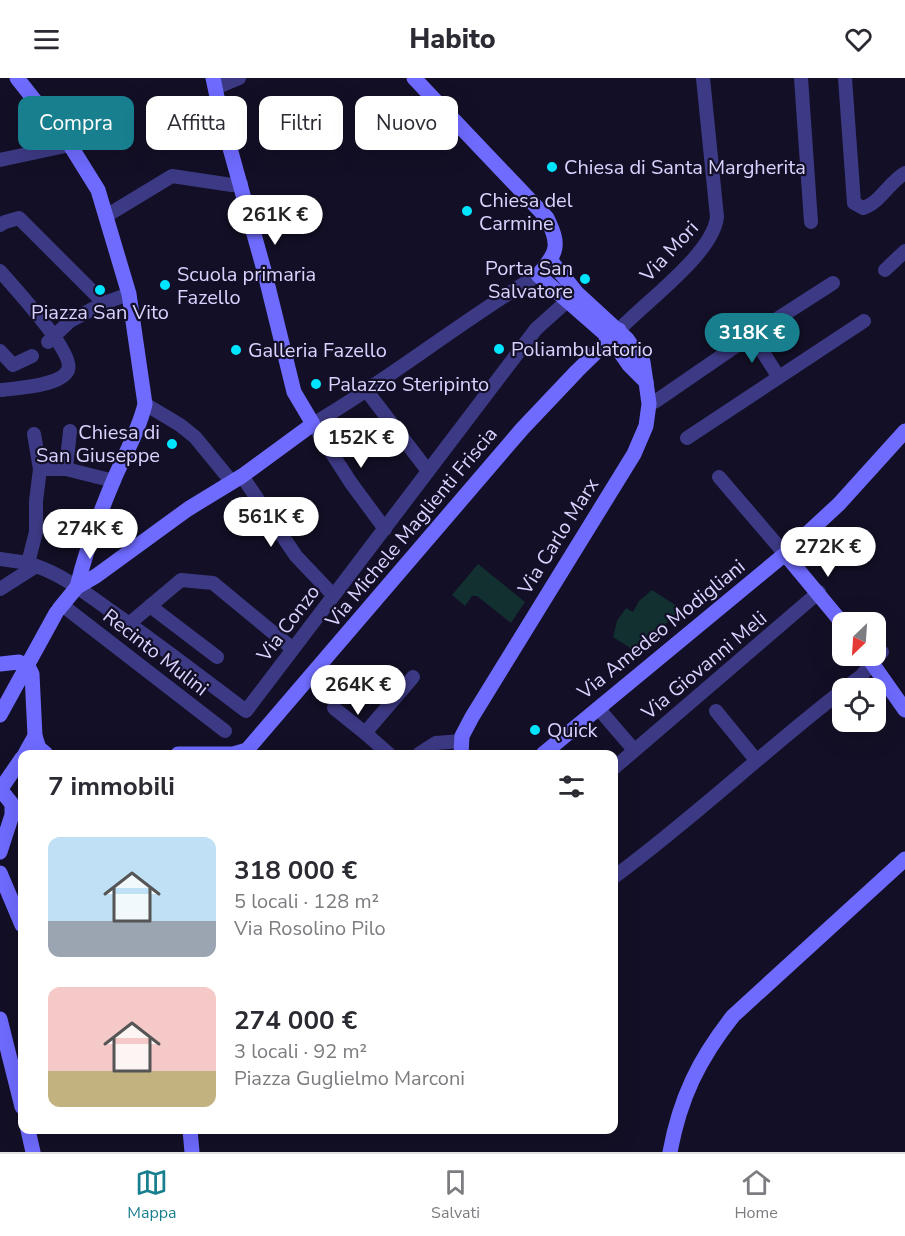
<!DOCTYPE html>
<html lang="it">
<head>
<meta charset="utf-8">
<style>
  body { margin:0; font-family:"Nunito Sans",sans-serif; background:#f2f2f3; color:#2b2b33; height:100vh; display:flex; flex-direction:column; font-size:22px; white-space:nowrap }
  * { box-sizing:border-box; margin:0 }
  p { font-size:20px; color:#7c7c81 }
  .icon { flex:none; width:33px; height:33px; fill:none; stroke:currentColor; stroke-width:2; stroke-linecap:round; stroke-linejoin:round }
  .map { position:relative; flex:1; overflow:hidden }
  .sheet { position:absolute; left:18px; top:672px; width:600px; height:384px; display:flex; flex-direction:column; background:#fff; border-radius:12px; box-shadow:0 6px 24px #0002 }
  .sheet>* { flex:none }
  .top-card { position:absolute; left:18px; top:18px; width:600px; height:54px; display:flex; gap:12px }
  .needle { width:39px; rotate:205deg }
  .buttons { position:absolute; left:832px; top:534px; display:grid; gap:12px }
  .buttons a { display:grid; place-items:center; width:54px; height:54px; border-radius:12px; background:#fff; box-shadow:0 6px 24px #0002; font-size:30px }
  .price { position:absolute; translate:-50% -51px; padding:0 14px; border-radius:21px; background:#fff; color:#222; font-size:20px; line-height:39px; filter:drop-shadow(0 2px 3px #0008) }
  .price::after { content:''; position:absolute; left:50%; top:36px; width:18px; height:14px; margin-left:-9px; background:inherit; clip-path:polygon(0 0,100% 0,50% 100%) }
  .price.current { background:#187f8f; color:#fff }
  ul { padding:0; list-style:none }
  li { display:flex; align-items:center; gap:18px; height:150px; padding:0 30px }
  li span { display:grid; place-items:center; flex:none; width:168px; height:120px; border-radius:12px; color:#555 }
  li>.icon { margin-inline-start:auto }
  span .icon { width:72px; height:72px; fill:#fffc; stroke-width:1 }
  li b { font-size:26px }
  h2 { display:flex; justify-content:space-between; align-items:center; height:72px; padding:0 30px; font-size:26px }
  .pill { padding:0 21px; border-radius:12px; background:#fff; box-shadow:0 6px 24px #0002; font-size:21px; line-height:54px }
  .pill.current { background:#187f8f; color:#fff }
  header { display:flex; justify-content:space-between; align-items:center; height:78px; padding:0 30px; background:#fff; font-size:27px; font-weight:800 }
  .menu { display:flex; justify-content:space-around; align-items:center; height:84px; border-top:2px solid #e1e1e2; background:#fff; font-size:16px; color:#7c7c81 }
  .menu a { display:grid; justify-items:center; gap:3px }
  .menu .current { color:#187f8f }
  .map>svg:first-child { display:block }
  .green { fill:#12302f }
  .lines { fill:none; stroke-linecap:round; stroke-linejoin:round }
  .street { stroke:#3d3a85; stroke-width:14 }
  .secondary { stroke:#6f6bff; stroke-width:15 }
  .secondary-bridge { stroke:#6f6bff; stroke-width:15 }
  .poi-dot { fill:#00e5ff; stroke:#130f26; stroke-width:2 }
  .labels { text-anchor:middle; stroke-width:4.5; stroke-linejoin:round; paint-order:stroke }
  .poi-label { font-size:20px; fill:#d9d4ff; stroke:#130f26; text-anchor:start }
  .street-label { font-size:20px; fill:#d9d4ff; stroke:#130f26 }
</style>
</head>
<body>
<header><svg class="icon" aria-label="menu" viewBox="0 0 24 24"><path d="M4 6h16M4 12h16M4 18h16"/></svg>Habito<svg class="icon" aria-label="heart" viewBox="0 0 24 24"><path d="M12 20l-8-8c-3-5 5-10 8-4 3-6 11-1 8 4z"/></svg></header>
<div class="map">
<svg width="905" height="1074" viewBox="0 0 905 1074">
  <rect width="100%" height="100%" fill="#130f26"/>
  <!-- green -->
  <g class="green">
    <path d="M478,486L525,524L511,545L477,518H472L465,528L452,517Z"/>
    <path d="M652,512L683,532L642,564L632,575L629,569L613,559L617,543L626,530L633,534L639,523Z"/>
  </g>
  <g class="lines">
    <!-- street -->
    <g class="street">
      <path d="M801,0L811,144"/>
      <path d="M845,0L854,125L863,130C880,125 889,104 905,95"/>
      <path d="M215,10L239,0"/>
      <path d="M0,82L70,67"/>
      <path d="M106,138L172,98L232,107L241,106"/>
      <path d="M0,147L5,144L19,140L104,225L129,216"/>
      <path d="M885,192L905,173"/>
      <path d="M0,193C13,208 75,275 68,292C61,308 17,310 2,312"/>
      <path d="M619,252C645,224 713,176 717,139L703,0"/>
      <path d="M752,257L778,298"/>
      <path d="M48,264L70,243L104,225"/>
      <path d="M0,273L13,287L32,278"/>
      <path d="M366,312L428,393"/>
      <path d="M145,326L180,347L195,359L231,403"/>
      <path d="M649,326L656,323L752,257L833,205"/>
      <path d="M34,356L40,391L36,423V454L28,485L36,488"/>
      <path d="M687,360L864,243"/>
      <path d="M40,391H66L114,403"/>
      <path d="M66,391L70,353"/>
      <path d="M242,398L296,478L333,517"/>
      <path d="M719,399L785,476"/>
      <path d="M385,451L351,405L313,346C390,301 461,243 538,197"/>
      <path d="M0,481L28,485"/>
      <path d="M0,511L36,488C63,497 87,516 111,533C157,565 201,599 246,633L536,251L576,215"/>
      <path d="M62,527L225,653"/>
      <path d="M150,528L217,579"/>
      <path d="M130,545L181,502L213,505L293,571"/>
      <path d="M845,610L861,598L882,574"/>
      <path d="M334,630L365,655"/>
      <path d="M598,630L634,672"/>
      <path d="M716,633L756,682"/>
      <path d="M389,676L365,655L413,599"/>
      <path d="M419,676L436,665L461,663"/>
      <path d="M614,690L819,514"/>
      <path d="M614,799C693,741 765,672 843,612"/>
    </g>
    <!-- secondary -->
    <g class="secondary">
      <path d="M17,0L70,67L98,112L129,216L145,326C139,352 125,376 115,399C100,434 86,472 77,509"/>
      <path d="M414,0L547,140C560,167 558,174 538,197L611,261L629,287L646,304L649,326L646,348L634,376L472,639L462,658L461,676"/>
      <path d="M551,183L577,215L627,261L643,284L646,304"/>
      <path d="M785,476L843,546"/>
      <path d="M59,531L77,509L96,498L188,431L242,398L313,346L294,314L264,192L221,38L213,0"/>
      <path d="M0,586L19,584L28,588L32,596L35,658L25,676"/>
      <path d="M0,637L56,535"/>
      <path d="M35,658L39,670L46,676"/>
      <path d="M178,676H233L247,672L522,351L577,293L619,252"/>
      <path d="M543,676L785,476L839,426L905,353"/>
      <path d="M0,711L12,726V737L0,774"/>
      <path d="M0,712L22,680"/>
      <path d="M0,795L22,847"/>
      <path d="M0,941L22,1029"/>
      <path d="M28,1052L33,1074"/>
      <path d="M190,1052L192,1074"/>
      <path d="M670,1074C680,1020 699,981 733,938L905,781"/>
    </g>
    <!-- secondary-bridge -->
    <path class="secondary-bridge" d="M867,578L905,632"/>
  </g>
  <!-- markers -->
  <g class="poi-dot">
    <circle cx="552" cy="89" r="6"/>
    <circle cx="467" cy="133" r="6"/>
    <circle cx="585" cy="201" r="6"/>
    <circle cx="165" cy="207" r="6"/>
    <circle cx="100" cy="212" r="6"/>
    <circle cx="499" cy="271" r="6"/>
    <circle cx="236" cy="272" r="6"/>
    <circle cx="316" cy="306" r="6"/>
    <circle cx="172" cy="366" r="6"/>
    <circle cx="535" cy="652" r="6"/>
  </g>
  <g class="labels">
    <!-- poi labels -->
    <g class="poi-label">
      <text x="564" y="96">Chiesa di Santa Margherita</text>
      <text x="479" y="129">Chiesa del<tspan x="479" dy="23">Carmine</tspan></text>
      <text x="573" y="197" text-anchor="end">Porta San<tspan x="573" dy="23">Salvatore</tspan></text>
      <text x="177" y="203">Scuola primaria<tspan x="177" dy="23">Fazello</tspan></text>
      <text x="100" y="241" text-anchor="middle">Piazza San Vito</text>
      <text x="511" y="278">Poliambulatorio</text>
      <text x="248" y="279">Galleria Fazello</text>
      <text x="328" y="313">Palazzo Steripinto</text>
      <text x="160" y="361" text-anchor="end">Chiesa di<tspan x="160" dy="23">San Giuseppe</tspan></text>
      <text x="547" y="659">Quick</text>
    </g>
    <!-- street labels -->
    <g class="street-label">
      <text transform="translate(669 173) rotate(-47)" y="7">Via Mori</text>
      <text transform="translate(411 449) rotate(-50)" y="7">Via Michele Maglienti Friscia</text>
      <text transform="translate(558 458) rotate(-58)" y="7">Via Carlo Marx</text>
      <text transform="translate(288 545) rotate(-53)" y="7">Via Conzo</text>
      <text transform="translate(661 551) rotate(-39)" y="7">Via Amedeo Modigliani</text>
      <text transform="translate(156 574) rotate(38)" y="7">Recinto Mulini</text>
      <text transform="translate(704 587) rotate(-40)" y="7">Via Giovanni Meli</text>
    </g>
  </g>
</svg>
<div class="buttons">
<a><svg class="needle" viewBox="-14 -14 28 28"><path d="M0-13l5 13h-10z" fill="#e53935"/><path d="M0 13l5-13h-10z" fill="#7c7c81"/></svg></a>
<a><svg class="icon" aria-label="locate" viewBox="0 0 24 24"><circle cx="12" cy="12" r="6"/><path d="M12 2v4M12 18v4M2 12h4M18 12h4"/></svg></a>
</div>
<b class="price" style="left:275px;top:168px">261K €</b>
<b class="price current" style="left:752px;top:286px">318K €</b>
<b class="price" style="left:361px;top:391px">152K €</b>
<b class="price" style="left:271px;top:470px">561K €</b>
<b class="price" style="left:90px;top:482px">274K €</b>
<b class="price" style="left:828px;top:500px">272K €</b>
<b class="price" style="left:358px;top:638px">264K €</b>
<div class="top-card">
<a class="pill current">Compra</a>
<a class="pill">Affitta</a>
<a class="pill">Filtri</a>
<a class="pill">Nuovo</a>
</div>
<section class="sheet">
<h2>7 immobili<svg class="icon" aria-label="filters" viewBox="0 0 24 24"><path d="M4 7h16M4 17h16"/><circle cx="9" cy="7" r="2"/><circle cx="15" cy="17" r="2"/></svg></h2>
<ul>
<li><span style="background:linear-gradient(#bfe0f5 70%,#9aa5b1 0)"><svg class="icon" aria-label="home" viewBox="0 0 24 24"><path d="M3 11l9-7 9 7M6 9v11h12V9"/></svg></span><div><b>318 000 €</b><p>5 locali · 128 m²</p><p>Via Rosolino Pilo</p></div></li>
<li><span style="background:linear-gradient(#f6c9c9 70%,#c2b280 0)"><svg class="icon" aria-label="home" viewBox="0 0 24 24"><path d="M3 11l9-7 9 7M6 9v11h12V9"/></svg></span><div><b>274 000 €</b><p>3 locali · 92 m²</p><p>Piazza Guglielmo Marconi</p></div></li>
</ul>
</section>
</div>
<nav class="menu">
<a class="current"><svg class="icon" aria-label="map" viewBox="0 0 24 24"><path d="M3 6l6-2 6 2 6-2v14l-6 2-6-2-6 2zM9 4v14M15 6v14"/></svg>Mappa</a>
<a><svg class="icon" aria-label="saved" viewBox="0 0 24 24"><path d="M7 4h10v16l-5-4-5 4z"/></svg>Salvati</a>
<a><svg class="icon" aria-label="home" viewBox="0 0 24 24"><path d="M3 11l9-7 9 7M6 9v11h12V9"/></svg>Home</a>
</nav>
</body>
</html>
